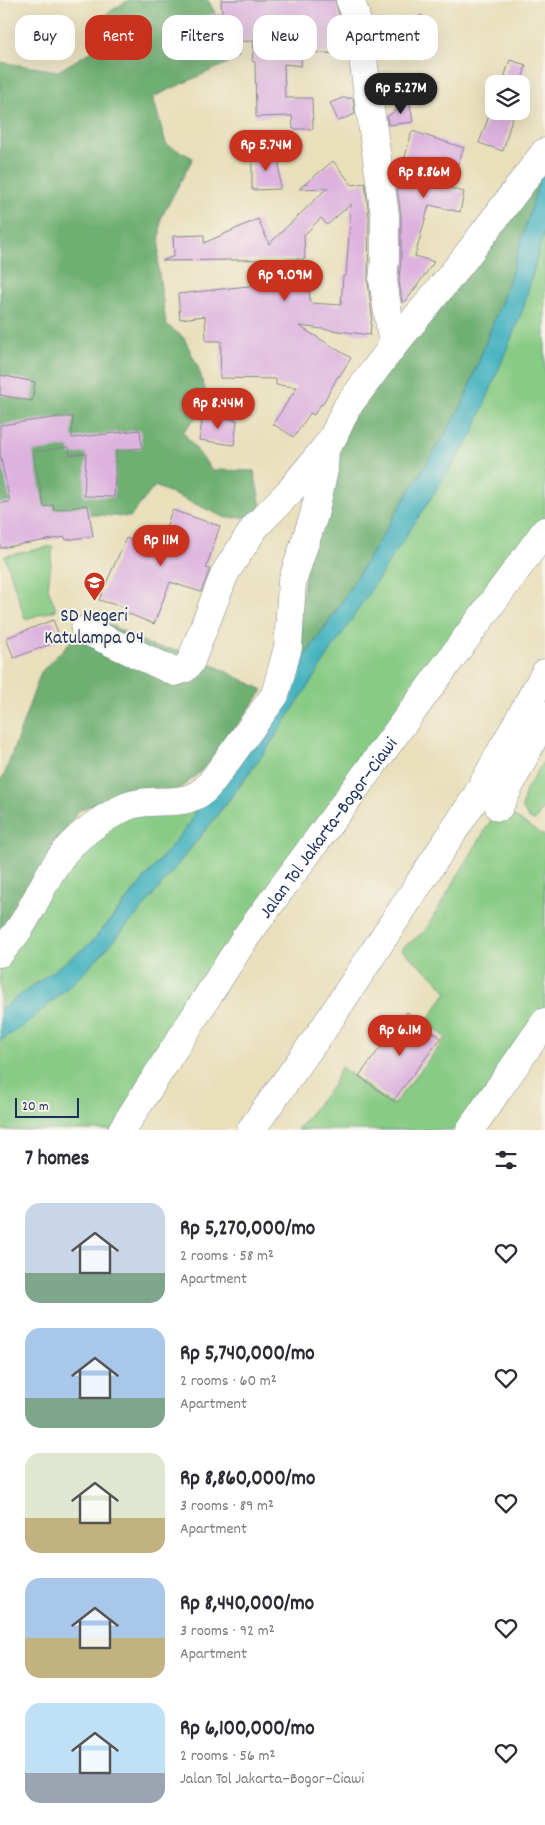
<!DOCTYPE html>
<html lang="en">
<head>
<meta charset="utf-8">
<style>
  body { margin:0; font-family:Dekko,sans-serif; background:#f7f7f7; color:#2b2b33; height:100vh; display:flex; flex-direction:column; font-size:19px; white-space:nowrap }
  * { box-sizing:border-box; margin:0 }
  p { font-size:16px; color:#7c7c81 }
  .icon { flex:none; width:28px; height:28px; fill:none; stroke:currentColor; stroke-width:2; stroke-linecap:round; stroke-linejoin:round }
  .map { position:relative; height:1130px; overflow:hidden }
  .sheet { display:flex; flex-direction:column; background:#fff; flex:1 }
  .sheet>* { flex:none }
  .guide { position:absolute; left:15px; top:15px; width:515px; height:45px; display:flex; gap:10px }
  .tools { position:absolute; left:485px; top:75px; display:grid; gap:10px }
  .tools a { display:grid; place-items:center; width:45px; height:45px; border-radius:10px; background:#fff; box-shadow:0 5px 20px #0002; font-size:25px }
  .scale { position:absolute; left:15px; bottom:12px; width:64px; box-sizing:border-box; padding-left:5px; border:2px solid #1b2f5e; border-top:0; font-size:14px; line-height:18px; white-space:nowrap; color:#1b2f5e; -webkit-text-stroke:4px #f7f3e8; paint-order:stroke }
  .price { position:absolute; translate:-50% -42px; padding:0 11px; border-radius:18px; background:#c8321e; color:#fff; font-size:16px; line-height:32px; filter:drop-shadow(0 1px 2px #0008) }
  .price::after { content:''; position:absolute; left:50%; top:30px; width:15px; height:11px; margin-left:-8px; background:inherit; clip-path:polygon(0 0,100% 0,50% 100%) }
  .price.on { background:#222; color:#fff }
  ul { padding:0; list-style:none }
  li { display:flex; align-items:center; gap:15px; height:125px; padding:0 25px }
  li span { display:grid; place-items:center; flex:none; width:140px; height:100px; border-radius:15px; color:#555 }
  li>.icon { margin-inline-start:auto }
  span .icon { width:60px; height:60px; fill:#fffc; stroke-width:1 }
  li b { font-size:21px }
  h2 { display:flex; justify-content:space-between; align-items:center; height:60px; padding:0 25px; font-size:21px }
  .pill { padding:0 18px; border-radius:15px; background:#fff; box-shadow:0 5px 20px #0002; font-size:18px; line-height:45px }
  .pill.on { background:#c8321e; color:#fff }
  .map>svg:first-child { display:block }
  .green { fill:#88cb85; stroke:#527d72 }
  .forest { fill:#6eaf72; stroke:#446f68 }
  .water { fill:#45b3c0; stroke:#30718f }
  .building { fill:#ddb2df }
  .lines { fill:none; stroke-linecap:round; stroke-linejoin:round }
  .minor-casing { stroke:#82878c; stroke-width:29 }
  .highway-casing { stroke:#82878c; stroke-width:29 }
  .minor { stroke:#fff; stroke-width:28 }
  .highway { stroke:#fff; stroke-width:28 }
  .labels { text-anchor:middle; stroke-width:4; stroke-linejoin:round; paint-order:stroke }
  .poi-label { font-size:19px; fill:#1b2f5e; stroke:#f7f3e8 }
  .street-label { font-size:19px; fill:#1b2f5e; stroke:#f7f3e8 }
</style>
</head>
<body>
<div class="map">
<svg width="545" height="1130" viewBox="0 0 545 1130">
  <rect width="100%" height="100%" fill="#f7f3e8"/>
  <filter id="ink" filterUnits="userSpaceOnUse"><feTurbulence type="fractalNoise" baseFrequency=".02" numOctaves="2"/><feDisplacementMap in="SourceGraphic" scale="10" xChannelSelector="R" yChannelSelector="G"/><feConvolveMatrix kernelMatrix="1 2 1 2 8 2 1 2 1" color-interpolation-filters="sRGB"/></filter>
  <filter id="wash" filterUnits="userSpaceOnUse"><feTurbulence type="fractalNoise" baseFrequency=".0096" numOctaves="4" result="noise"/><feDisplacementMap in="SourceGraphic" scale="20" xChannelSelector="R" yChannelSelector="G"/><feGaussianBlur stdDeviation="1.12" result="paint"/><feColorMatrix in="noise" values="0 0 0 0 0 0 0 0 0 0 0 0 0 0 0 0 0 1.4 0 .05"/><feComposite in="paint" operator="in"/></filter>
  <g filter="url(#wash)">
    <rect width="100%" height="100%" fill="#e8dfbb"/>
    <!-- green -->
    <g class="green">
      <path d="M545,228V531L122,1130H0V1041C68,997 122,934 172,871C205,830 240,789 269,745C282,726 294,707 306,688L523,309Z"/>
      <path d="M53,546L48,588L56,610L25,619L5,556Z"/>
      <path d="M545,759V804L535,821L528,818L522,807L526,790Z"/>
      <path d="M200,795L191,822L91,943L0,1010V954L94,824Z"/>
      <path d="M499,807L545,836V1022L470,1130H297L333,1085L341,1067L393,1105L446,1038L427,1021L447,992L434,977L401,949L424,932Z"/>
    </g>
    <!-- forest -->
    <g class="forest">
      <path d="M129,0H208L239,58L153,97L166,144L193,158L161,218L158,266L166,324L184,338L198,367L209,402L183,432L212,470L254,471L263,517L226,518L155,486L130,517L0,509V62L58,71L97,48L99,18Z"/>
      <path d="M545,165L509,281L462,406L340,604L300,663L291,669L325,448Z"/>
      <path d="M86,613L154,647L185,651L263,690L211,762L177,792L128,790L78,811L0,932V779L4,776L41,672L71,641Z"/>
    </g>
    <!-- water -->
    <path class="water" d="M545,162V228L523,309L472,435L269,746L211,823L143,908L83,974L26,1024L0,1041V1010L91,943L119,910L191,822L200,795L291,669L300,663L329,622L462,406L509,281Z"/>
    <g id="blocks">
      <!-- building -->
      <g class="building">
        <path d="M221,0H335L340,17L347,54L302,52L301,66L284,64L285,98H312L313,129H293L292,116L256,117L255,62L252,61L254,41L211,42V14H222Z"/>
        <path d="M422,15L436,44L419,52L415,44L396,53L386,32Z"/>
        <path d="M510,60L526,65L521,84H502Z"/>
        <path d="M342,98H353L355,114L338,121L330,103Z"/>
        <path d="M409,99L413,122L388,125L387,117Z"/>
        <path d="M494,109V111H514L503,151L479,143L490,113L492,114Z"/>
        <path d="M412,131L464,148L449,188L464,192L460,212L429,205L415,256L434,262L406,301L402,302L399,280L401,259V216L396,180L399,179Z"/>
        <path d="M279,154L280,189L252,190V155Z"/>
        <path d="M333,161L352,185L365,183L369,217L368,282L372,315L370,335L299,326L351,358L339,377L338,376L322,405L321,404L314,415L310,413L294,437L273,424L297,387L276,385V379L220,378L221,341H206L205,316L180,319L178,294L309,279L310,303L341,305L343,276H346L351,204L327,225L321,218L304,235L305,259L162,261L174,256L173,236L204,235V243L258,219L269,244L325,190L329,188L299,189Z"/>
        <path d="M0,375L35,382L32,401L0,395Z"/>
        <path d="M203,415L237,420L234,445L199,440Z"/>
        <path d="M60,417H73L72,438L140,430L142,448L116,451L114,497L84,496L86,453L70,455L69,447L33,452L44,507L53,505L54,510L88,505L93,536L66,540L65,537L0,548V503L10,502L0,454V425Z"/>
        <path d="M172,510L220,526L206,568L210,569L201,592L170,582L154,624L124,612L126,608L99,600L126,538L158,552Z"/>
        <path d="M53,620L61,640L14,658L6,638Z"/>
        <path d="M407,1012L441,1038L393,1101L359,1076Z"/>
      </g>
    </g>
  </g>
  <g filter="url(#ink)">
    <use href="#blocks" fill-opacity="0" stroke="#82878c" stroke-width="1"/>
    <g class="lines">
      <defs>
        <g id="minor">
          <path d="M350,0L355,13L360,37L385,216V259L383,280L393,346"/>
          <path d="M85,630L175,672L184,669L190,663L225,573L255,527L290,491L325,448"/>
          <path d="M0,953C6,945 14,937 19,929C37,903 47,871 69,847C84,831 102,819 121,809C151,793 187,813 210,784L275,695L288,647L292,582L314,515L324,470L325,448L333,437L347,407L393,346L462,262L545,152"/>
          <path d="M470,1130L545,1022"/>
        </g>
        <g id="highway">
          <path d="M499,807L545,715"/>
          <path id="s1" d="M122,1130L245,938L545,531"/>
          <path d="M251,1130L324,1028L474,800L545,673"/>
        </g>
      </defs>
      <!-- minor casing -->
      <use href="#minor" class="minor-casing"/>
      <!-- highway casing -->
      <use href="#highway" class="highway-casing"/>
      <!-- minor -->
      <use href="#minor" class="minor"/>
      <!-- highway -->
      <use href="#highway" class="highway"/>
    </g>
  </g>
  <!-- icons -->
  <defs>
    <symbol id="school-pin" viewBox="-11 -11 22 30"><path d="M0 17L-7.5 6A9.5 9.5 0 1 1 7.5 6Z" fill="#c8321e" stroke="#f7f3e8"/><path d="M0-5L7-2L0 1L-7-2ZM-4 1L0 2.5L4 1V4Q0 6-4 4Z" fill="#fff"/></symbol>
  </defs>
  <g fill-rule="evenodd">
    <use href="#school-pin" x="82" y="570" width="25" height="34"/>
  </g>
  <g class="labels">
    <!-- poi labels -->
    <g class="poi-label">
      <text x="94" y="621">SD Negeri<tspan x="94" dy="22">Katulampa 04</tspan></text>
    </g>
    <!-- street labels -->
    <g class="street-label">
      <text dy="7" stroke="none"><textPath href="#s1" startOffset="366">Jalan Tol Jakarta–Bogor–Ciawi</textPath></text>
    </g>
  </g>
</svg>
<div class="tools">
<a><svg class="icon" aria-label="layers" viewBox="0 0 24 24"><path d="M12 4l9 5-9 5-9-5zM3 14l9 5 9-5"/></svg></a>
</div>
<div class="scale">20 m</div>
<b class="price on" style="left:401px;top:115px">Rp 5.27M</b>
<b class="price" style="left:266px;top:172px">Rp 5.74M</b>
<b class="price" style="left:424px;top:199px">Rp 8.86M</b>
<b class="price" style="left:285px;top:302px">Rp 9.09M</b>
<b class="price" style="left:218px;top:430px">Rp 8.44M</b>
<b class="price" style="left:161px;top:567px">Rp 11M</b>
<b class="price" style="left:400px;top:1057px">Rp 6.1M</b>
<div class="guide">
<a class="pill">Buy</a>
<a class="pill on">Rent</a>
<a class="pill">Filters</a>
<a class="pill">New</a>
<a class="pill">Apartment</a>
</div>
</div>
<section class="sheet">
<h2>7 homes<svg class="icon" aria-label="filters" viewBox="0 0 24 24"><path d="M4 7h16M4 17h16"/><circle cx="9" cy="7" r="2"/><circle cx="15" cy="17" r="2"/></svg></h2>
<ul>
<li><span style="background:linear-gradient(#c9d6e8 70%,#7fa58c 0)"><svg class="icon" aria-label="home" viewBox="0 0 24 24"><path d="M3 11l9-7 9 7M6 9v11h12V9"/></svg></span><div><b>Rp 5,270,000/mo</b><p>2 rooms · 58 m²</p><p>Apartment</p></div><svg class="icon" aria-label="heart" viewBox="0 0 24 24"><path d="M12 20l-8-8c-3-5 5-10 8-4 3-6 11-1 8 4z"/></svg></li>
<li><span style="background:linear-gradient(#a9c7e8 70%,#7fa58c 0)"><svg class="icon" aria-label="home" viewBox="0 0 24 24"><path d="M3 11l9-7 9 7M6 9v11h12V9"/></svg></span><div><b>Rp 5,740,000/mo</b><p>2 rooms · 60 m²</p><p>Apartment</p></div><svg class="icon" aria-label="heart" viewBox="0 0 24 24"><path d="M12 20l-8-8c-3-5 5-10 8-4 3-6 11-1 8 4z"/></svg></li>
<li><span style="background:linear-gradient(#dfe7d0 65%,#c2b280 0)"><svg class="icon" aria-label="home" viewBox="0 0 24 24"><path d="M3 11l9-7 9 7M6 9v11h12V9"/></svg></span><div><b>Rp 8,860,000/mo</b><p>3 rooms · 89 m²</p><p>Apartment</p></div><svg class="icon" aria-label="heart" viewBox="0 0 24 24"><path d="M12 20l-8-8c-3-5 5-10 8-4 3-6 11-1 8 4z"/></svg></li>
<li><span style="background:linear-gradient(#a9c7e8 60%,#c2b280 0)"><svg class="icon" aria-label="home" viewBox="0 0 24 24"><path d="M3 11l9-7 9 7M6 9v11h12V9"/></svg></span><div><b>Rp 8,440,000/mo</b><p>3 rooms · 92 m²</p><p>Apartment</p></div><svg class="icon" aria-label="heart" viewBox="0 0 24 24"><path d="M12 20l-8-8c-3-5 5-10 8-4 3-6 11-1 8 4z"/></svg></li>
<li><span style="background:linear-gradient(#bfe0f5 70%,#9aa5b1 0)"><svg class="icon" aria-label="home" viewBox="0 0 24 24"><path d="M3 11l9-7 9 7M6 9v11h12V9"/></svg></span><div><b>Rp 6,100,000/mo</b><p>2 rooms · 56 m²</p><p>Jalan Tol Jakarta–Bogor–Ciawi</p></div><svg class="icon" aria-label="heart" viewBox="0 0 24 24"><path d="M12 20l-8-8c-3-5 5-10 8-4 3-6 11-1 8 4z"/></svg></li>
</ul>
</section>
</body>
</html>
